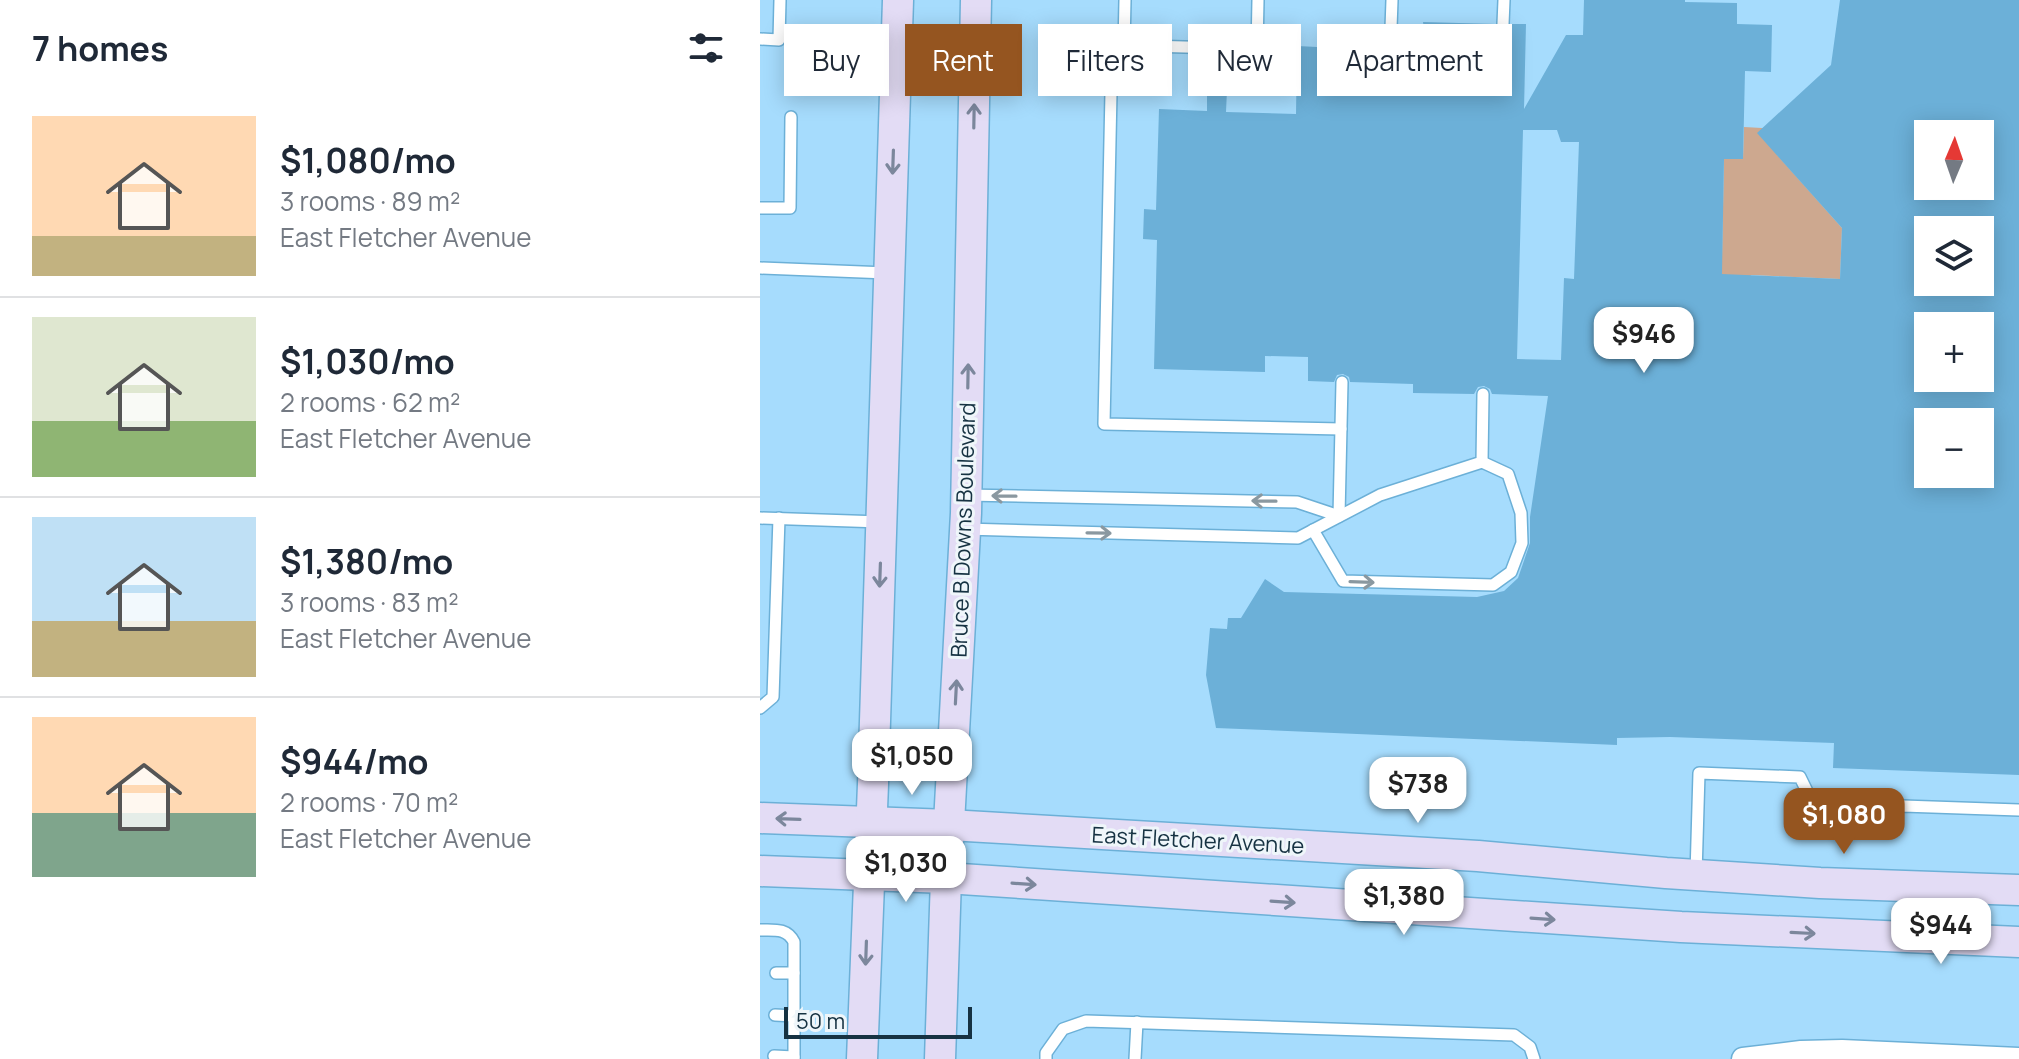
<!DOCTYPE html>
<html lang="en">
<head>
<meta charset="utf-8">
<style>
  body { margin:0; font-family:Manrope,sans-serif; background:#f6f6f7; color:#1f2937; height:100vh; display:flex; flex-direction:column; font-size:30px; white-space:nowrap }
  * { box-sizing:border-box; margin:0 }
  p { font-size:26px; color:#747a83 }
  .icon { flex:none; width:44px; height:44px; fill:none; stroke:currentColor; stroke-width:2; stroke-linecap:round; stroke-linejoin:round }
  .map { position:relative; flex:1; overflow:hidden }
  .panel { display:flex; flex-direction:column; background:#fff; width:760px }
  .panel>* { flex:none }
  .hud { position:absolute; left:24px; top:24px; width:760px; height:72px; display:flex; gap:16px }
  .needle { width:52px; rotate:2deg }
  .controls { position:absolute; left:1154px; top:120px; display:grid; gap:16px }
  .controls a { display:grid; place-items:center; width:80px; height:80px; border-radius:0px; background:#fff; box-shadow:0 4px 20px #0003; font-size:40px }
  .scale { position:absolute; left:24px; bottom:20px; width:188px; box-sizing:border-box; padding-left:8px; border:4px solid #163242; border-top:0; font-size:22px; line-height:28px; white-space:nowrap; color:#163242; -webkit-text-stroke:6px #eff6fa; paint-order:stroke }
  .price { position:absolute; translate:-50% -68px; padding:0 18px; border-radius:16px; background:#fff; color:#222; font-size:26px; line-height:52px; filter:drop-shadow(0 2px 4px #0008) }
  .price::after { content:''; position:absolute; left:50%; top:48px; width:24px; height:18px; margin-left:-12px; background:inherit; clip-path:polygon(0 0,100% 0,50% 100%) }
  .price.current { background:#955520; color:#fff }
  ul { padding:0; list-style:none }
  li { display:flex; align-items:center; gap:24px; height:200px; padding:0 32px }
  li+li { border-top:2px solid #e0e1e3 }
  li span { display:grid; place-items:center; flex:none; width:224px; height:160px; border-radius:0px; color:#555 }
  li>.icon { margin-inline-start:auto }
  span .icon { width:96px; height:96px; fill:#fffc; stroke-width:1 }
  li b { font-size:34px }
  h2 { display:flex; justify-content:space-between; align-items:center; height:96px; padding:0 32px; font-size:34px }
  .chip { padding:0 28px; border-radius:0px; background:#fff; box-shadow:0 4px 20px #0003; font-size:28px; line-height:72px }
  .chip.current { background:#955520; color:#fff }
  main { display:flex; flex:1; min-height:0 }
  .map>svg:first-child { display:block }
  .green { fill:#cda88f }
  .building { fill:#6cb0d8; fill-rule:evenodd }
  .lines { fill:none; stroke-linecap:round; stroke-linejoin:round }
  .lane-casing { stroke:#6cb0d7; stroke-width:14 }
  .street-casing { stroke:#6cb0d7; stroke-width:25 }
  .secondary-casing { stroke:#6cb0d7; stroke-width:33 }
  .lane { stroke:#fff; stroke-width:11 }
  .street { stroke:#fff; stroke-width:22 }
  .secondary { stroke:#e3dcf5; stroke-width:30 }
  .oneway { stroke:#7c879c }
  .oneway2 { stroke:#8a98a0 }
  .labels { text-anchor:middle; stroke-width:6; stroke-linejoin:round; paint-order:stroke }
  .street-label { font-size:22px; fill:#163242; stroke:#eff6fa }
</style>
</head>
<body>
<main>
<section class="panel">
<h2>7 homes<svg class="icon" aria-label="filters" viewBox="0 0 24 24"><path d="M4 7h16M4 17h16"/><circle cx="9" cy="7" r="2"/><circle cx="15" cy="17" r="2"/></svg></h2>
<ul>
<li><span style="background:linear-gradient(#ffd9b3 75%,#c2b280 0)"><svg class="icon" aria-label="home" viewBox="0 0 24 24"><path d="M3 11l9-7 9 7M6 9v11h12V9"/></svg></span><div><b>$1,080/mo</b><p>3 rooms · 89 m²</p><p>East Fletcher Avenue</p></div></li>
<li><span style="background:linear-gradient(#dfe7d0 65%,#8fb573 0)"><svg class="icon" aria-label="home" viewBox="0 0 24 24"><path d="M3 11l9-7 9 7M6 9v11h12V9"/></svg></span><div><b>$1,030/mo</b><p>2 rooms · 62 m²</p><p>East Fletcher Avenue</p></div></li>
<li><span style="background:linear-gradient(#bfe0f5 65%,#c2b280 0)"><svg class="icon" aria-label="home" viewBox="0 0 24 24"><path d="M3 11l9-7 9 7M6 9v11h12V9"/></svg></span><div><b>$1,380/mo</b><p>3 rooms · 83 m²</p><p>East Fletcher Avenue</p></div></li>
<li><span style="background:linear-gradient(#ffd9b3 60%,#7fa58c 0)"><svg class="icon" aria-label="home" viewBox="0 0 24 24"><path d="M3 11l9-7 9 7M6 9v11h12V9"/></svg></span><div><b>$944/mo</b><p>2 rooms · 70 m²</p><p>East Fletcher Avenue</p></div></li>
</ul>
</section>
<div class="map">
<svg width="1259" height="1059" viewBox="0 0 1259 1059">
  <rect width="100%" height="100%" fill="#a6dcfd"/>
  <!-- green -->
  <path class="green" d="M984,127L1022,129L1017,155L1082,228L1080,279L991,275L960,356L964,159H983Z"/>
  <!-- building -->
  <path class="building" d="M824,0H925V2L977,3V24L1012,25L1011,72L985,71L983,159H964L962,274L1080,279L1082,228L997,133L1071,65L1080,0H1259V775L1073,768L1074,743L910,737L857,738V745L456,728L446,675L450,628L467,629L468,618H481L505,579L524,592L717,597L744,591L758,578L770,543V517L788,396L732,394L730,389L724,386L718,387L714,394L653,393V384L590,382L589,377L583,374L577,375L574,382L548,381V357L505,356V372L394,369L397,240L383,239L384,209L396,210L399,109L447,111V89L467,90L466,112L536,114L537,46L557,47L558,26L623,28L626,35L631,36L638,33L640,28L664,29L663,22L735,24L738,31L743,32L750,29L752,24H766L764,109L806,35H823ZM763,130H797L801,142H819L814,279L804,278L801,360L757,359ZM1168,134H1220V186H1168ZM1168,230H1220V282H1168ZM1168,326H1220V378H1168ZM1168,422H1220V474H1168Z"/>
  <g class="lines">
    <defs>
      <g id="lane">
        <path d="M498,0L497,49L352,45L344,424L581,429"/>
        <path d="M743,24L744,0"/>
        <path d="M631,28L632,0"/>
        <path d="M0,39L19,40L20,0"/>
        <path d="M364,46L365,0"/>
        <path d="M0,208H30L31,117"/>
        <path d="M0,268L127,273"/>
        <path d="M206,495L537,502L579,516"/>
        <path d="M579,516L582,382"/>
        <path d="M0,518L121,522"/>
        <path d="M205,529L538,538L620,495L722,462L723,394"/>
        <path d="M553,530L583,581L733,585L751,572L762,543L761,513L748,474L722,462"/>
        <path d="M0,708L13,697L19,518"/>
        <path d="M936,874L939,773L1040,777L1058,814L1115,817L1143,806L1259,810"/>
        <path d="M0,930C15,930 27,928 34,942V1059"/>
        <path d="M16,973H34"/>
        <path d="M15,1015L34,1016"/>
        <path d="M14,1056L34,1057"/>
        <path d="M286,1059V1053L303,1029L326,1021L754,1035L770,1047L774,1059"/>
        <path d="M375,1059L377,1022"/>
      </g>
      <path id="street" d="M983,1059L1041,1052L1082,1051L1259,1059"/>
      <g id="secondary">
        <path d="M0,818L189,825L718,856L906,873L1060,883L1259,890"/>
        <path d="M0,871L186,878L921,927L1259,942"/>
        <path d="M102,1059L113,784L138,0"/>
        <path d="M180,1059L186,878L206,513L216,0"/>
      </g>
    </defs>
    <!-- lane casing -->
    <use href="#lane" class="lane-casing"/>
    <!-- street casing -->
    <use href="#street" class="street-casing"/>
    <!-- secondary casing -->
    <use href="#secondary" class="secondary-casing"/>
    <!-- lane -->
    <use href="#lane" class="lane"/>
    <!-- street -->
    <use href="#street" class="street"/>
    <!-- secondary -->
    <use href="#secondary" class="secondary"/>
  </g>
  <!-- one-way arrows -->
  <defs><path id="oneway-shaft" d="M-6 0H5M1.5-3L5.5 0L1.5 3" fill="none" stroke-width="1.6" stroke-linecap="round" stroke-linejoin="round" transform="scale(2)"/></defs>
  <g class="oneway">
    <use href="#oneway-shaft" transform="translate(214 116) rotate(-89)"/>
    <use href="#oneway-shaft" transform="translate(133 162) rotate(92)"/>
    <use href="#oneway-shaft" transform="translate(208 376) rotate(-89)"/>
    <use href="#oneway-shaft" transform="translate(120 575) rotate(92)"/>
    <use href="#oneway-shaft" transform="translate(196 692) rotate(-87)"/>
    <use href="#oneway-shaft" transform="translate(28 819) rotate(-178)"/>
    <use href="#oneway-shaft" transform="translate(264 884) rotate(4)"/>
    <use href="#oneway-shaft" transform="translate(523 902) rotate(4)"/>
    <use href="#oneway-shaft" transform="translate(783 919) rotate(4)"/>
    <use href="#oneway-shaft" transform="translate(1043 933) rotate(3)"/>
    <use href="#oneway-shaft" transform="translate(106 953) rotate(92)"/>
  </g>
  <g class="oneway2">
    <use href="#oneway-shaft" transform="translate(244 496) rotate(-179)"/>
    <use href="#oneway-shaft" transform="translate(504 501) rotate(-179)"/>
    <use href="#oneway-shaft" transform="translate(339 533) rotate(1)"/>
    <use href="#oneway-shaft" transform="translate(602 582) rotate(2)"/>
  </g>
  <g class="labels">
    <!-- street labels -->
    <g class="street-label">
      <text transform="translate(203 530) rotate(-88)" y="8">Bruce B Downs Boulevard</text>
      <text transform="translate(438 840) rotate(3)" y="8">East Fletcher Avenue</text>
    </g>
  </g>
</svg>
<div class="controls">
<a><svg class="needle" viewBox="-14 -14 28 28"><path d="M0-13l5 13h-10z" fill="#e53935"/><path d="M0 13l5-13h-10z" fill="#747a83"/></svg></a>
<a><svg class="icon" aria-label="layers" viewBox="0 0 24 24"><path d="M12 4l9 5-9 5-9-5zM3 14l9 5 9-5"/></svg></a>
<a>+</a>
<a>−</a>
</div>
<div class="scale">50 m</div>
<b class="price" style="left:884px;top:375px">$946</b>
<b class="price" style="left:152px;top:797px">$1,050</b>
<b class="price" style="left:658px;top:825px">$738</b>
<b class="price current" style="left:1084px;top:856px">$1,080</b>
<b class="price" style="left:146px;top:904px">$1,030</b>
<b class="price" style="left:644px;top:937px">$1,380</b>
<b class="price" style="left:1181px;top:966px">$944</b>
<div class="hud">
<a class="chip">Buy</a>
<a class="chip current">Rent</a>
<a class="chip">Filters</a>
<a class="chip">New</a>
<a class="chip">Apartment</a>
</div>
</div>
</main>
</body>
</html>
